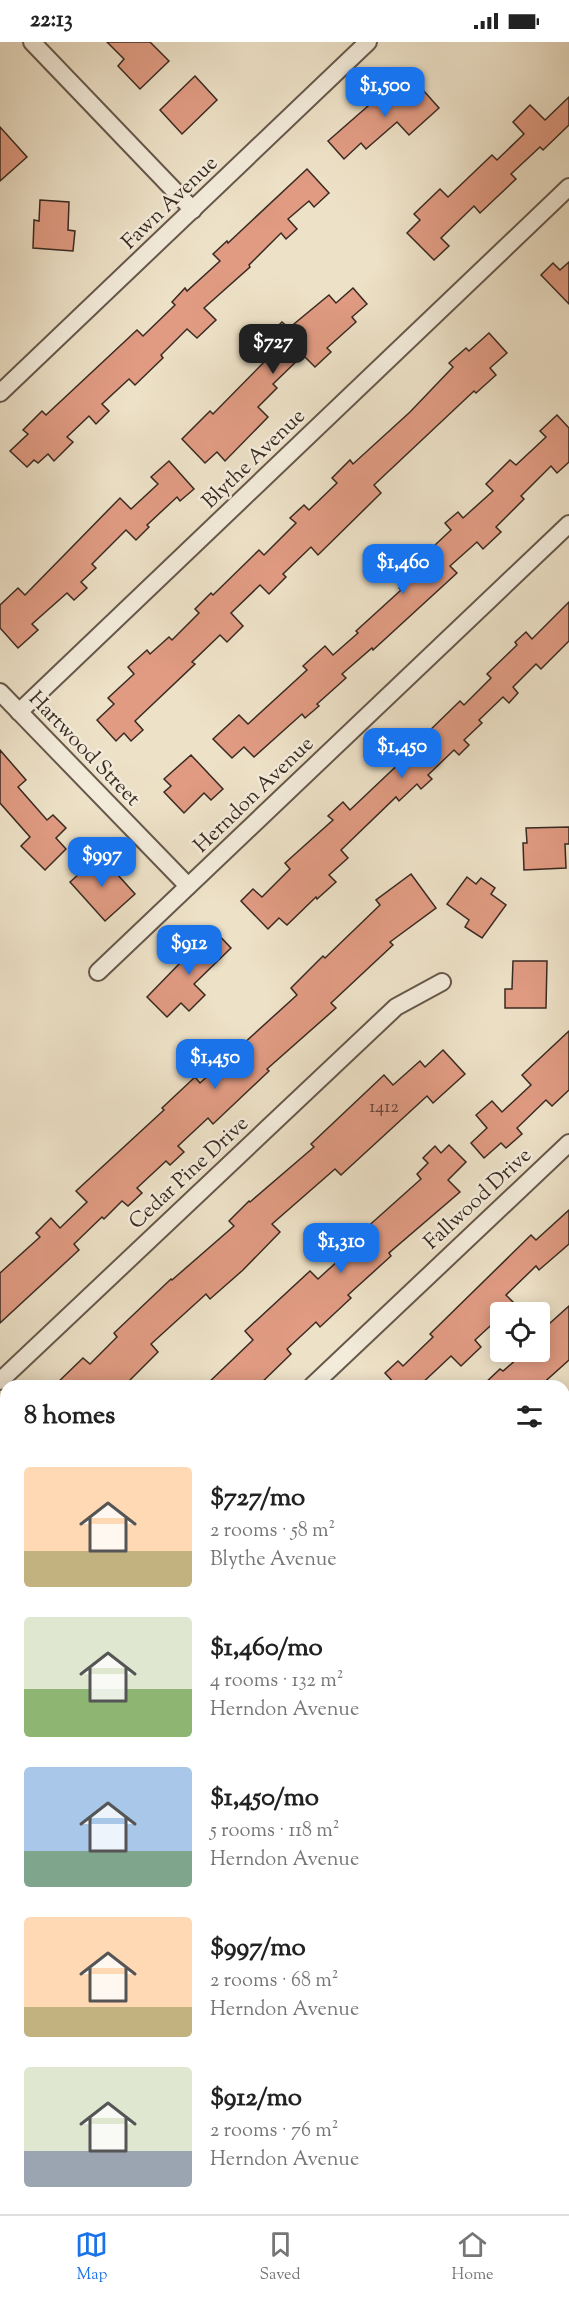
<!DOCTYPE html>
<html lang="en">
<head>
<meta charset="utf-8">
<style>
  body { margin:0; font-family:"Sorts Mill Goudy",serif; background:#f2f2f2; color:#222; height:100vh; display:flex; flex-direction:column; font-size:22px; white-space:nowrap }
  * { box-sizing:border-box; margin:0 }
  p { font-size:20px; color:#767676 }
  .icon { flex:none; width:33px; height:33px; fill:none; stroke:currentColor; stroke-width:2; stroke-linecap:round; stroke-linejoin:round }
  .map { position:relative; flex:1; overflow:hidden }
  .details { position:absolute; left:0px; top:1338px; width:570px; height:834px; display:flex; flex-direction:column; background:#fff; border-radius:18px 18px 0 0; box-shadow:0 3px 15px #0003 }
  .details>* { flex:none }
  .tools { position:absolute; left:490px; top:1260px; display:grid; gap:12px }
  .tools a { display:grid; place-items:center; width:60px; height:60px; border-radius:6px; background:#fff; box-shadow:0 3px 15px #0003; font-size:30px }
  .price { position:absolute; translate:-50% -51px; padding:0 14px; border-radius:12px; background:#1a73e8; color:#fff; font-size:20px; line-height:39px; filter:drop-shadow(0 2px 3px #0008) }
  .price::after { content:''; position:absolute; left:50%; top:36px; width:18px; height:14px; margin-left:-9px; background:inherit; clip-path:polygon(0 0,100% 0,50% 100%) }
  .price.current { background:#222; color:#fff }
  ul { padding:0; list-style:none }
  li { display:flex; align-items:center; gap:18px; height:150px; padding:0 24px }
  li span { display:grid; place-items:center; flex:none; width:168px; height:120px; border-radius:6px; color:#555 }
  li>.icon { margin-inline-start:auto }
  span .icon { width:72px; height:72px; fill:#fffc; stroke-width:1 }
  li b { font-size:26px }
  h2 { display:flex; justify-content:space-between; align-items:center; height:72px; padding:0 24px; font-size:26px }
  .status { display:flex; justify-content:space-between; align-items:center; height:42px; padding:0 30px; background:#fff; direction:ltr }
  .status svg { height:16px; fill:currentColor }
  .tab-bar { display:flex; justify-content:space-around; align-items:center; height:84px; border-top:2px solid #e0e0e0; background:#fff; font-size:16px; color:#767676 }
  .tab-bar a { display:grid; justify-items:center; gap:3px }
  .tab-bar .current { color:#1a73e8 }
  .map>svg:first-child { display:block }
  .green { fill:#bac294; stroke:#7a765b; stroke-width:1.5 }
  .building { fill:#e09b82; stroke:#3a2a22; stroke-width:1.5 }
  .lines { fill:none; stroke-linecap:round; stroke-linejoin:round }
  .minor-casing { stroke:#67584b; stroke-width:20 }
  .minor { stroke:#f3ecdb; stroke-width:16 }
  .labels { text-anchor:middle; stroke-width:5; stroke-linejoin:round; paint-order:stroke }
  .number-label { font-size:18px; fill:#64463a }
  .street-label { font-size:21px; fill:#3a2a22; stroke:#f3ecdb }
</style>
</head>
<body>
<div class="status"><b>22:13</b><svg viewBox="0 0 49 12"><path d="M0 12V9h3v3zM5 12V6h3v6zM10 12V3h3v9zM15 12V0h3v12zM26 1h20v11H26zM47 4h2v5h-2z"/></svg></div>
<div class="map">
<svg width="569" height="2172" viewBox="0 0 569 2172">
  <rect width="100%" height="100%" fill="#ede1c7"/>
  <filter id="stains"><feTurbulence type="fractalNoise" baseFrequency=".00333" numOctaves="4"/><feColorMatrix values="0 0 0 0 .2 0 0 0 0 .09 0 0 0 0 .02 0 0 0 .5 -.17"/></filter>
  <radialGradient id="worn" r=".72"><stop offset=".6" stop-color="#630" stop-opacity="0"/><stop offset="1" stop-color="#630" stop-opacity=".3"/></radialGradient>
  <!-- green -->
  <path class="green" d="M564,2134L569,2139V2172H329L335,2166H564Z"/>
  <!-- building -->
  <g class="building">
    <path d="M107,0H150L169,19L140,47L118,24L124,17Z"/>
    <path d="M195,34L217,58L182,92L160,68Z"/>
    <path d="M415,39L439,66L409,93L397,80L366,107L361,101L344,117L328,99L376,57L373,54L388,40L400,53Z"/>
    <path d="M569,55V83L543,108L540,105L511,132L516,137L480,171L474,164L441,196L449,204L434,218L407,191L420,178L414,172L440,147L448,155L492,113L497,118L524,92L513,80L530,63L545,78Z"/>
    <path d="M0,85L27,115L0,139Z"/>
    <path d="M307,127L329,151L314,165L309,159L288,177L297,187L286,197L281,191L249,223L250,225L204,266L216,278L197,296L187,287L161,313L163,316L135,343L129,337L102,362L109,369L96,382L89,374L67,395L73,400L54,419L48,412L38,421L34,418L27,425L10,409L28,392L23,388L42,369L46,373L137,288L143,294L175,263L172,260L185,246L187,249L220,219L213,212L227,199L228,201Z"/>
    <path d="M40,158L69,160L68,188L75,189L73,209L33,206L34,178L39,179Z"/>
    <path d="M569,220V262L541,233L553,221L560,228Z"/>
    <path d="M353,246L367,262L352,275L356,280L327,306L331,310L315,325L303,313L273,342L277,346L258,365L268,375L225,419L217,410L205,421L182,397L210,369L213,372L271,313L260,302L282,280L289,286L329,253L336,261Z"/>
    <path d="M489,291L507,311L490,326L496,333L476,351L474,349L374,443L381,451L318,513L311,505L283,532L286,535L269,552L260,543L231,571L243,584L227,600L220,593L192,620L195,622L135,679L143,688L131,699L124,691L116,699L97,678L114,662L108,656L134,632L128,625L147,608L150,612L169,595L172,598L199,571L195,567L211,551L213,553L259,508L264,513L296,481L290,476L304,463L309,468L337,441L332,436L350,418L353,422L410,370L453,325L449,321L466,306L469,309Z"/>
    <path d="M557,373L569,386V420L557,431L551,424L521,454L524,457L496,485L501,490L483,507L477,500L450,524L457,531L373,608L372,606L342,632L346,636L317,662L319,664L305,676L302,672L254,715L244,705L232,716L213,697L239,673L248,682L307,628L303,624L325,604L333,613L358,591L356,589L401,548L399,546L423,523L419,518L451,488L445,481L458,470L463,476L493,449L486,442L510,418L516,423L546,395L540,389Z"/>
    <path d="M169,419L194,447L180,459L177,455L147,483L149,485L136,498L126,488L92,522L96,526L81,540L87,546L74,558L67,551L32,582L38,588L18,606L0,586V563L18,546L25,553L120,456L131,467L158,442L151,435Z"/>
    <path d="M569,560V599L541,627L536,622L513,645L518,651L509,661L503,655L479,678L482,681L464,698L469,703L459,713L454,708L428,733L432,737L421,747L417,742L399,759L396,755L341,808L348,816L329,833L336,840L317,857L316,855L287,883L279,876L268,887L241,859L253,847L262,855L290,827L285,821L333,778L328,774L343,760L350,768L426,696L424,694L460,659L464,663L491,636L487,632L517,603L515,600L526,590L532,597Z"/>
    <path d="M0,708L26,738L18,745L47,778L53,773L66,786L56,796L66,807L45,828L21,804L30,795L0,761Z"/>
    <path d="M191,713L223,747L211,758L204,751L184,771L164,750L171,744L164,737Z"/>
    <path d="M569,785V802H565L566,826L524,828L523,801H527L526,786Z"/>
    <path d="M100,813L135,852L105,879L70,840Z"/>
    <path d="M411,832L436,866L390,900L393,903L331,961L336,966L267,1027L269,1029L213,1082L208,1076L178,1104L184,1110L170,1123L166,1119L137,1146L142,1151L128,1164L122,1159L104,1177L102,1175L74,1202L79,1208L0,1281V1231L40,1195L36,1191L51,1176L60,1186L87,1160L76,1149L164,1068L162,1066L195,1035L200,1041L297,953L291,946L323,914L325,916L380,863L376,858Z"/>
    <path d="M467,835L476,842L481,836L495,846L491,852L506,863L482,896L465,885L469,878L447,862Z"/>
    <path d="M213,887L231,906L194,942L205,953L189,969L181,961L167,975L147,955Z"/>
    <path d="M513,919H547L546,966H505V947H512Z"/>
    <path d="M569,989V1048L552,1064L546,1058L517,1086L522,1092L506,1106L501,1101L484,1116L471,1101L487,1086L476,1073L492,1059L502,1070L531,1043L522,1033Z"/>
    <path d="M443,1008L465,1032L433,1061L427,1054L341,1133L335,1127L272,1182L280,1190L243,1228L210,1257L206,1252L151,1302L158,1310L124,1344H54L83,1316L90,1322L117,1295L114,1291L171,1237L172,1238L234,1184L229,1179L249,1159L250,1160L314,1105L311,1102L384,1033L393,1043L420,1019L425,1025Z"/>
    <path d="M449,1103L466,1120L448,1138L460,1150L389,1211L391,1214L348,1253L351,1256L320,1285L316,1280L287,1307L291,1312L258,1344H205L253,1298L245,1289L310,1229L318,1237L340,1217L331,1208L350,1191L355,1196L421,1137L417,1132L428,1121L423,1116L435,1104L441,1111Z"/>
    <path d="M569,1168V1202L539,1228L536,1224L506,1253L514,1261L505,1270H501V1274L475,1298L481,1305L461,1324L451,1314L419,1344H397L385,1331L398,1319L403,1324L433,1295L430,1292L531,1193L536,1198Z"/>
    <path d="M569,1264V1318L540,1344H482L500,1327L503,1329L525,1310H540V1290Z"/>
  </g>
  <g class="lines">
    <defs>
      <g id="minor">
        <path d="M32,0L193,168"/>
        <path d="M0,351L368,0"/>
        <path d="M0,650L188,844"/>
        <path d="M19,670L569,145"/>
        <path d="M98,930L569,482"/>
        <path d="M0,1339L396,965L442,940"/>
        <path d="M312,1344L569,1101"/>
        <path d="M564,1379L569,1374"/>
        <path d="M0,1426L6,1432"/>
        <path d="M564,1789L569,1784"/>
        <path d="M0,1923L6,1929"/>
        <path d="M564,2008L569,2012"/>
        <path d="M234,2166L240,2172"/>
      </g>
    </defs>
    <!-- minor casing -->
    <use href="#minor" class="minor-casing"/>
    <!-- minor -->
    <use href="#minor" class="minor"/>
  </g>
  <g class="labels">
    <!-- number labels -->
    <g class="number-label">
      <text x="384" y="1070">1412</text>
    </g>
    <!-- street labels -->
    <g class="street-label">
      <text transform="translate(169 160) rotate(-44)" y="7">Fawn Avenue</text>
      <text transform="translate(253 416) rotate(-44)" y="7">Blythe Avenue</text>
      <text transform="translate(85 706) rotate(46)" y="7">Hartwood Street</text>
      <text transform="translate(253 752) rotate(-44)" y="7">Herndon Avenue</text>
      <text transform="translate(188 1130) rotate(-43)" y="7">Cedar Pine Drive</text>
      <text transform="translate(477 1156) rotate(-43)" y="7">Fallwood Drive</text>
    </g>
  </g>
  <rect width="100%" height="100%" filter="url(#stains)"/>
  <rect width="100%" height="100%" fill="url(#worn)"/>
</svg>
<div class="tools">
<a><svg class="icon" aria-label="locate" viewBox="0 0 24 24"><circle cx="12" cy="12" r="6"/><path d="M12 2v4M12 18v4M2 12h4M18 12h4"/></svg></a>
</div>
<b class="price" style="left:385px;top:76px">$1,500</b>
<b class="price current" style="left:273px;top:333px">$727</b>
<b class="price" style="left:403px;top:553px">$1,460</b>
<b class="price" style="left:402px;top:737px">$1,450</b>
<b class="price" style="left:102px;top:846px">$997</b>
<b class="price" style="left:189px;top:934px">$912</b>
<b class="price" style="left:215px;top:1048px">$1,450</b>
<b class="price" style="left:341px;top:1232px">$1,310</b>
<section class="details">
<h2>8 homes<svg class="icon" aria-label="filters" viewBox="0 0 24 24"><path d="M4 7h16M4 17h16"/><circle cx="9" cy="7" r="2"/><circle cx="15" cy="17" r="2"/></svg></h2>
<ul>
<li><span style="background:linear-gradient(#ffd9b3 70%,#c2b280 0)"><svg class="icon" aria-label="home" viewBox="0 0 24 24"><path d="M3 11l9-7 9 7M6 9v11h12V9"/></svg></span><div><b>$727/mo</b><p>2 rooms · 58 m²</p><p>Blythe Avenue</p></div></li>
<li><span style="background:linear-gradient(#dfe7d0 60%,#8fb573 0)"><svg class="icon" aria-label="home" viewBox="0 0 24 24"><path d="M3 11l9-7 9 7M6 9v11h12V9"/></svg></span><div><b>$1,460/mo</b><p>4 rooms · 132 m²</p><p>Herndon Avenue</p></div></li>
<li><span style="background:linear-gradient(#a9c7e8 70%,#7fa58c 0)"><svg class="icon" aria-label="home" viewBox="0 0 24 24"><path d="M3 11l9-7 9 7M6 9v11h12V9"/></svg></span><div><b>$1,450/mo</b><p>5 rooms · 118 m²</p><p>Herndon Avenue</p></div></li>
<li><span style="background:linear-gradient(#ffd9b3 75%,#c2b280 0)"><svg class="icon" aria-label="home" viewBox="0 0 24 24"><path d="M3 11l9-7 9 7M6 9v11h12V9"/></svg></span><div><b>$997/mo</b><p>2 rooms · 68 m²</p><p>Herndon Avenue</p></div></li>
<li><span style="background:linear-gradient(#dfe7d0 70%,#9aa5b1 0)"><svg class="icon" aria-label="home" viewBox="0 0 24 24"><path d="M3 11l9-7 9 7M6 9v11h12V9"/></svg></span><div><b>$912/mo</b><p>2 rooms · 76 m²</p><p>Herndon Avenue</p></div></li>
</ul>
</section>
</div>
<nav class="tab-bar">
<a class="current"><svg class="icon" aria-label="map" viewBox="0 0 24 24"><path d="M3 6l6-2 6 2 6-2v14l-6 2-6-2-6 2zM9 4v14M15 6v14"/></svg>Map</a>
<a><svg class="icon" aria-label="saved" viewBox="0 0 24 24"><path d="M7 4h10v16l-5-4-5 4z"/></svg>Saved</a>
<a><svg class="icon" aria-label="home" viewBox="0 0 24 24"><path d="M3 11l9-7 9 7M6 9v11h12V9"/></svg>Home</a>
</nav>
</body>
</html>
